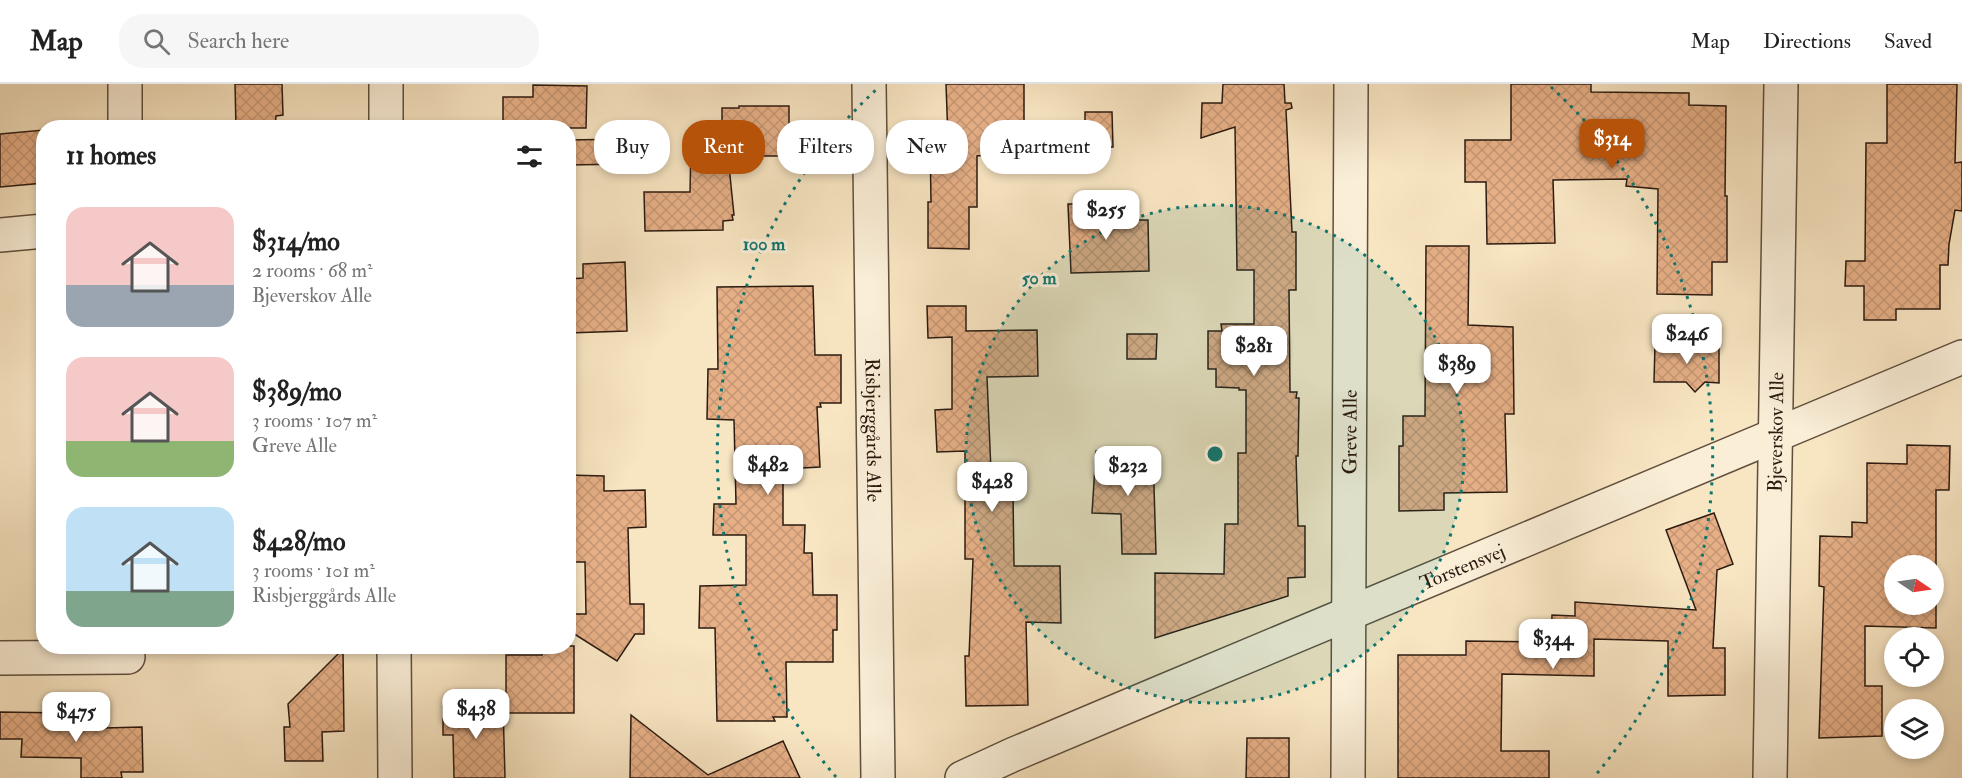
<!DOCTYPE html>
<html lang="en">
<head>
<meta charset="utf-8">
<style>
  body { margin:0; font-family:"IM FELL Double Pica",serif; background:#f6f6f6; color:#222; height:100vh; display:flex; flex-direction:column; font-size:22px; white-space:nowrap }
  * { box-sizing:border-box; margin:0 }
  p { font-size:20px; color:#767676 }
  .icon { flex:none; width:33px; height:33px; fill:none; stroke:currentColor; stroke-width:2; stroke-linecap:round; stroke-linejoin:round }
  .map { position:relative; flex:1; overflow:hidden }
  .drawer { position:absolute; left:36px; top:36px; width:540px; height:534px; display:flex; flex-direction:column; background:#fff; border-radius:24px; box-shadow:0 3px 9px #0003 }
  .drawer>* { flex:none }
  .top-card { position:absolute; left:594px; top:36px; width:570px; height:54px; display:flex; gap:12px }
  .needle { width:39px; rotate:103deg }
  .controls { position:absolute; left:1884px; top:471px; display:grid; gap:12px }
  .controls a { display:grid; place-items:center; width:60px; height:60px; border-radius:50%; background:#fff; box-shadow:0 3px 9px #0003; font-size:30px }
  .price { position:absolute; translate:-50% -51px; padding:0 14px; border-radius:12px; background:#fff; color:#222; font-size:20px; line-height:39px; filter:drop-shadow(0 2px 3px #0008) }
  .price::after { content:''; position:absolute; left:50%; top:36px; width:18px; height:14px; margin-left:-9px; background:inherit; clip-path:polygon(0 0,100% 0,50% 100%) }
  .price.selected { background:#b45309; color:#fff }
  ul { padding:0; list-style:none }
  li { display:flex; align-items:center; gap:18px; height:150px; padding:0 30px }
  li span { display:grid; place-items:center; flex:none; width:168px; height:120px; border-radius:18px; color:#555 }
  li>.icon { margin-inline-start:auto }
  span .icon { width:72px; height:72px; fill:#fffc; stroke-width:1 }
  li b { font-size:26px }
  h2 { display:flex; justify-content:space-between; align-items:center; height:72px; padding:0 30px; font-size:26px }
  .pill { padding:0 21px; border-radius:24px; background:#fff; box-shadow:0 3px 9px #0003; font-size:21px; line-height:54px }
  .pill.selected { background:#b45309; color:#fff }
  header { display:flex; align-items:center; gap:36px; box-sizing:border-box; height:84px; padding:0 30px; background:#fff; border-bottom:2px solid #e0e0e0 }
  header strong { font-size:28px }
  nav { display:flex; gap:33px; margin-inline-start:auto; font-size:21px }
  .search { width:420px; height:54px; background:#f6f6f6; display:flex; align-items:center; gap:15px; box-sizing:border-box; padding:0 21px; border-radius:24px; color:#767676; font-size:22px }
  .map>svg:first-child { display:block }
  .building { fill:url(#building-cross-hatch); stroke:#2c1b11; stroke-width:1.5; fill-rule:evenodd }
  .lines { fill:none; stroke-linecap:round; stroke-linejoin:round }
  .street-casing { stroke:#5f4e3d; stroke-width:36 }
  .street { stroke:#faeed7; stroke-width:33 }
  .ring { fill:none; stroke:#0f766e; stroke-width:3; stroke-dasharray:3 6 }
  .labels { text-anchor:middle; stroke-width:6; stroke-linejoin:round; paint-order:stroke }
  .street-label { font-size:20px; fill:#2c1b11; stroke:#faeed7 }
  .centre { fill:#0f766e; stroke:#faeed7; stroke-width:3 }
  .ring-label { font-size:18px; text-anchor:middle; font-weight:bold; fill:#0f766e; stroke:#faeed7; stroke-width:6; stroke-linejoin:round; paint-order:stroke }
</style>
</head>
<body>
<header>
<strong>Map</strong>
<div class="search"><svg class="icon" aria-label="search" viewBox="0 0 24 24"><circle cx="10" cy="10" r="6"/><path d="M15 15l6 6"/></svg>Search here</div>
<nav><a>Map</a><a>Directions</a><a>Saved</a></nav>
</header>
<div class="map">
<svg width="1962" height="694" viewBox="0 0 1962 694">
  <defs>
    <pattern id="building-cross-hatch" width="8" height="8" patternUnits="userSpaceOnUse" patternTransform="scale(1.5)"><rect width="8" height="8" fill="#e6af86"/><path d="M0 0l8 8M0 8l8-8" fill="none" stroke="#c59673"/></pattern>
  </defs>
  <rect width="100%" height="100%" fill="#f8e5c2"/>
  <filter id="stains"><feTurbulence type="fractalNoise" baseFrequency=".00333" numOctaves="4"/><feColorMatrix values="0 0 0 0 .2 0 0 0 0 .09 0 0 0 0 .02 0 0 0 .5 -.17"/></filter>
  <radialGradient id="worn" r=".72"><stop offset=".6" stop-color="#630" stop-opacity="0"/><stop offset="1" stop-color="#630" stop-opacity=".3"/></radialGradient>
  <!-- building -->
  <g class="building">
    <path d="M235,0H282L283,31L276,32L275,44H236Z"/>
    <path d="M946,0H1024V48H984L986,71L977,72V123H969V165L928,164V118H931L930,56L948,55Z"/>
    <path d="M1223,0H1284L1285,19H1291L1292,24L1286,26L1292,148H1296V206H1289L1290,308H1297L1296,314H1299L1298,372H1296L1298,442H1305V493L1288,494V512L1155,554V489L1224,490L1225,440H1238V369H1246V306H1239V304L1216,303V285H1208V247H1222L1221,240H1254V186H1237L1235,43L1201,54L1202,19H1222Z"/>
    <path d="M1511,0H1591V8L1689,9V21L1726,22L1725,112H1727V178H1712V211L1657,210L1658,105L1626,102L1627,95L1553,96L1555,159L1487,160L1486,98H1465V56H1511Z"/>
    <path d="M1887,0H1957L1955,79L1962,78V127L1955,126L1949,160L1948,181H1940V225H1896V236H1864V202H1845L1846,177H1865L1866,59H1887Z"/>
    <path d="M533,1L587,2L586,44H503V13H533Z"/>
    <path d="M739,22H789V67H782V72H728L734,131H732L733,136L723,137V146L645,147L644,108H690L691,60L722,61V24H739Z"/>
    <path d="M1085,28H1112L1113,63H1085Z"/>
    <path d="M44,46V99L0,103V50Z"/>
    <path d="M626,55V80L568,81V56Z"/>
    <path d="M1068,120H1116V136H1148L1149,187L1071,189Z"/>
    <path d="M1426,162H1469L1468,241L1513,243L1514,330H1505L1507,408L1444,409V426L1399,427V362H1403V332H1425Z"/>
    <path d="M625,178L627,247L568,249V195L583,194V180Z"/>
    <path d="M813,202L815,271H841V319H820L821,323H817L820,383L783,385V441H805L804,469H812L813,511H837V546H833V578H786L787,633H773L775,637H717L715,544H699L700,502L746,501V451H713L714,420H736L734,336L707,335L708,285H718L717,203Z"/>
    <path d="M927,222H966V247L1037,246L1038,292L987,293L992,411H1013L1014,482H1060L1061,539L1026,538L1028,621L966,622L965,572H969L973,475H965V367L937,368L935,326L952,325V253L928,254Z"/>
    <path d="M1127,250H1157L1156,275H1127Z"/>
    <path d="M1655,261L1719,262V299L1705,298L1695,308L1686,298H1654Z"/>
    <path d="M1907,361L1950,362L1949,406H1936V544L1865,542V602H1882V652L1819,654L1824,503L1819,502L1820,452L1852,453V438L1867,439V379L1907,380ZM1894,482H1934V520H1894Z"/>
    <path d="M1096,367L1153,369L1156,470H1122L1121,430L1092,429Z"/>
    <path d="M568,391L604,392V407L645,406L646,443L628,444L630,520H644V550H635L617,577L568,546V530H586L585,478H568Z"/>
    <path d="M1714,429L1733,480L1717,486L1713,564H1725V611L1668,612V557L1594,555V592L1502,590L1501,667H1549V694H1398V571H1466V557L1551,558L1552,531L1575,532V518L1696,526L1666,446Z"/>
    <path d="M542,562H574V629H506V571H542Z"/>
    <path d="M343,565L344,647L322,648L323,677H285L284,643H290L288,620Z"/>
    <path d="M503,621L505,694H454L453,651H443V622Z"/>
    <path d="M0,628L66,629L65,645L142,643L143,688H121L122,694H81V674L21,673L22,655H0Z"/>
    <path d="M631,631L708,691L783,657L800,694H630Z"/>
    <path d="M1247,654H1289V694H1246Z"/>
  </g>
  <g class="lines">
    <defs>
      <g id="street">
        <path d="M125,0V44"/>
        <path d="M386,0V44"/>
        <path id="s1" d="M869,0L878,694"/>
        <path d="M0,151L44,147"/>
        <path d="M394,562L395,694"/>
        <path d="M0,574L128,573"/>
        <path id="s2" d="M962,694L1012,671C1328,537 1646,408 1962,273"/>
        <path id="s3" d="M1348,694L1351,0"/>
        <path id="s4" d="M1770,694L1781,0"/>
      </g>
    </defs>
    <!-- street casing -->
    <use href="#street" class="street-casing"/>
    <!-- street -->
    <use href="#street" class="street"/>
  </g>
  <!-- distance rings -->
  <circle cx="1215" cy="370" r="249" fill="#0f766e" fill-opacity=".12"/>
  <g class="ring">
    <circle cx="1215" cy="370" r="249"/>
    <path d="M836 693A498 498 0 0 1 879 3M1551 3A498 498 0 0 1 1594 693"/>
  </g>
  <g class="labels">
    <!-- street labels -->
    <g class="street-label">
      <text dy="7" stroke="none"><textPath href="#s1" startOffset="346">Risbjerggårds Alle</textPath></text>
      <text dy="7" stroke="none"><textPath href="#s3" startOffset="346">Greve Alle</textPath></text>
      <text dy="7" stroke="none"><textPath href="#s4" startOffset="346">Bjeverskov Alle</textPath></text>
      <text dy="7" stroke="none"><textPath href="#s2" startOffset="543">Torstensvej</textPath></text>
    </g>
  </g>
  <circle cx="1215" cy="370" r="9" class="centre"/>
  <g class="ring-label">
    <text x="764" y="166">100 m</text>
    <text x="1039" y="200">50 m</text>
  </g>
  <rect width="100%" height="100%" filter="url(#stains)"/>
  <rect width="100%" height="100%" fill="url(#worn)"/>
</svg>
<div class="controls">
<a><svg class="needle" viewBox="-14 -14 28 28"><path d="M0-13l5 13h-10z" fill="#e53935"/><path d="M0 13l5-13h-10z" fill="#767676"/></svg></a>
<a><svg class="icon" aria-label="locate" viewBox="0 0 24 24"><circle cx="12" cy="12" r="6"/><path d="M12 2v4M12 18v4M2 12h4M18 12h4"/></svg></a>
<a><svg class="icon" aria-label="layers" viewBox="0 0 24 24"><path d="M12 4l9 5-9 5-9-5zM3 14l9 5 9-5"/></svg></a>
</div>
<b class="price selected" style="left:1612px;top:86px">$314</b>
<b class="price" style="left:1106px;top:157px">$255</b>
<b class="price" style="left:1687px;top:281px">$246</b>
<b class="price" style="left:1254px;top:293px">$281</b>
<b class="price" style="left:1457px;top:311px">$389</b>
<b class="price" style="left:768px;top:412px">$482</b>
<b class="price" style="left:1128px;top:413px">$232</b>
<b class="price" style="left:992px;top:429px">$428</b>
<b class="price" style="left:1553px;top:586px">$344</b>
<b class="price" style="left:476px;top:656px">$438</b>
<b class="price" style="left:76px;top:659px">$475</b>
<div class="top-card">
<a class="pill">Buy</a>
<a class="pill selected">Rent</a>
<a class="pill">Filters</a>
<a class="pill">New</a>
<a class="pill">Apartment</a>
</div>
<section class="drawer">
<h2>11 homes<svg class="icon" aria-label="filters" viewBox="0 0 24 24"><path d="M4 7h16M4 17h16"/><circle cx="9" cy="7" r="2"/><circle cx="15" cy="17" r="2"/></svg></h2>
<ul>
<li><span style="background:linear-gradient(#f6c9c9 65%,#9aa5b1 0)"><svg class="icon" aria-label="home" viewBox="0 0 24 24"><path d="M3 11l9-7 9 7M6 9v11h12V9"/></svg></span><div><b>$314/mo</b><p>2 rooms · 68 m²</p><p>Bjeverskov Alle</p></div></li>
<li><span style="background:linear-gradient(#f6c9c9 70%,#8fb573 0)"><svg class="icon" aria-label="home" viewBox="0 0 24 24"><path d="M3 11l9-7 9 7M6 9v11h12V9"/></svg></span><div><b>$389/mo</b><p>3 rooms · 107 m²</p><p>Greve Alle</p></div></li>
<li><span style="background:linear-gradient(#bfe0f5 70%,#7fa58c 0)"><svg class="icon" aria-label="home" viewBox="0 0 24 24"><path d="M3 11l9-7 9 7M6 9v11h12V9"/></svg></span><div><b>$428/mo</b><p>3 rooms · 101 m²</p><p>Risbjerggårds Alle</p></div></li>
</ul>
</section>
</div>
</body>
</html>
